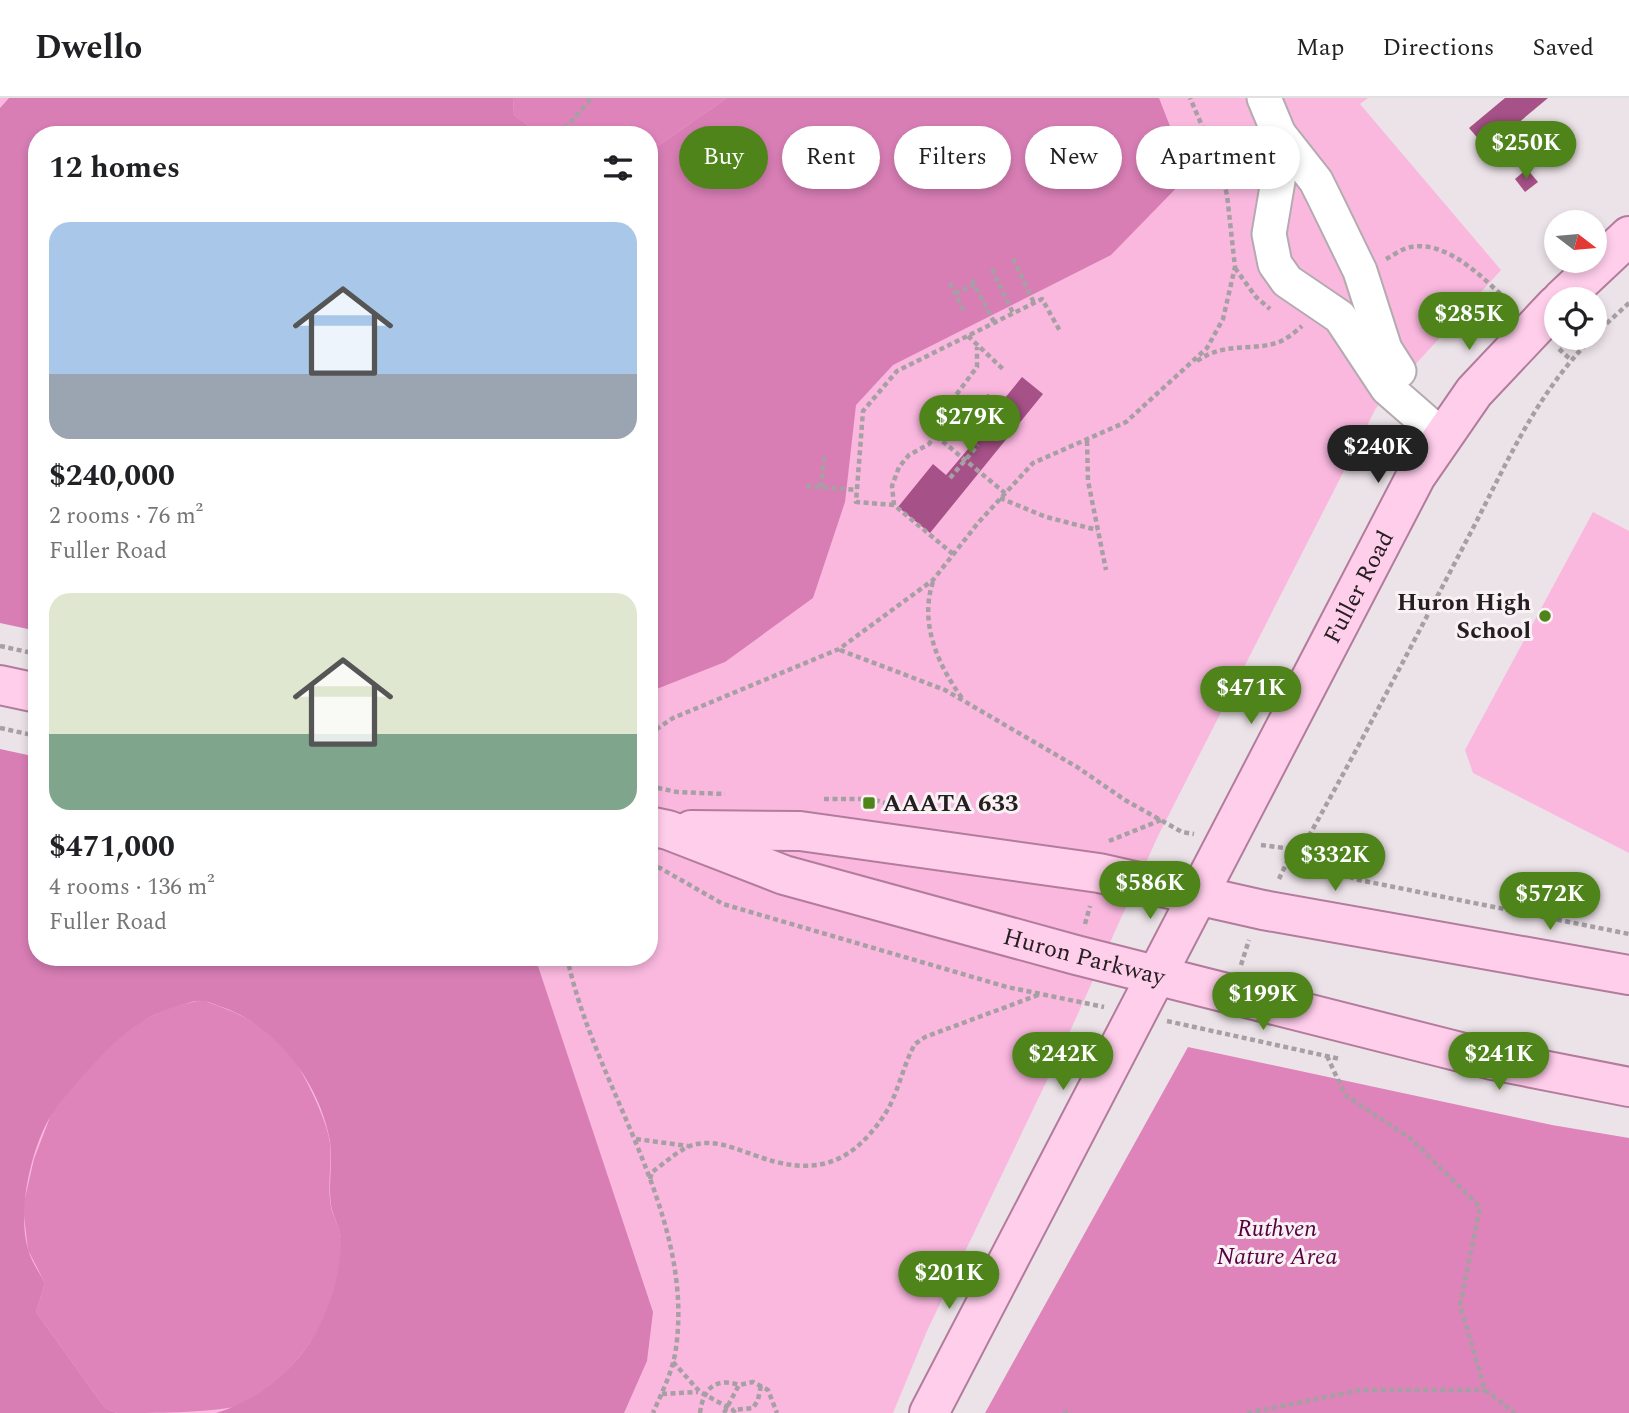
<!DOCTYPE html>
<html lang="en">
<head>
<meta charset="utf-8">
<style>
  body { margin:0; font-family:Spectral,serif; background:#f6f6f6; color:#202124; height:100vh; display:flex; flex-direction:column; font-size:26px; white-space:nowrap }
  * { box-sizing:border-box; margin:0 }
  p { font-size:23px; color:#757577 }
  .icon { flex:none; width:38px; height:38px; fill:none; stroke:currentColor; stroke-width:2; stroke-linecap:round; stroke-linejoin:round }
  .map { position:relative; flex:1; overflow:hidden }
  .details { position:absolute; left:28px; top:28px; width:630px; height:840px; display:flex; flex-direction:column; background:#fff; border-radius:28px; box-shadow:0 4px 10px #0003 }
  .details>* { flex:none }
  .top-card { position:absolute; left:679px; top:28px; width:665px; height:63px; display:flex; gap:14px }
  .needle { width:46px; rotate:106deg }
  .controls { position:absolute; left:1544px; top:112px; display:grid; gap:14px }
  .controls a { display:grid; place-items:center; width:63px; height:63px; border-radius:50%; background:#fff; box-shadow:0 4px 10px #0003; font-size:35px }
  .price { position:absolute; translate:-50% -60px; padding:0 16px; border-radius:24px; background:#4f841b; color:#fff; font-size:23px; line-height:46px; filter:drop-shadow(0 2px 4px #0008) }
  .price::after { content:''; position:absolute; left:50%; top:42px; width:21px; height:16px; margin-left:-10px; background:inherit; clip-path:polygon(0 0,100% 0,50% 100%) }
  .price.active { background:#222; color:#fff }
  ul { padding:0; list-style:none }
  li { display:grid; align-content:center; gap:14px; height:371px; padding:0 21px }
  li span { display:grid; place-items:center; height:217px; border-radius:21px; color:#555 }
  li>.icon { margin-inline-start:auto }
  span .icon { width:126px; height:126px; fill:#fffc; stroke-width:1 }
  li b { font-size:30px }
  h2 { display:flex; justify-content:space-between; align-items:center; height:84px; padding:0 21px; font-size:30px }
  .chip { padding:0 24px; border-radius:32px; background:#fff; box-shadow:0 4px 10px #0003; font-size:24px; line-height:63px }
  .chip.active { background:#4f841b; color:#fff }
  header { display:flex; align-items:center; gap:42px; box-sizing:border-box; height:98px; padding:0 35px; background:#fff; border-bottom:2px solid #e0e0e0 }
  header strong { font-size:33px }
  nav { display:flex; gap:38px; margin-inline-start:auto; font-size:24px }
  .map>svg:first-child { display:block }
  .green { fill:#fab8df; fill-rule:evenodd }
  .forest { fill:#de84bb }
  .water { fill:#d87eb5 }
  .pier { fill:#ece3e8 }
  .building { fill:#a65187 }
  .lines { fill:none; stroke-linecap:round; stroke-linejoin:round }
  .minor-casing { stroke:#b3abb0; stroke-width:37 }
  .major-casing { stroke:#b27c9c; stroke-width:42 }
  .path { stroke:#a69fa3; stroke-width:4.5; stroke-dasharray:5 3.5; stroke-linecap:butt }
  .minor { stroke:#fff; stroke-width:33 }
  .major { stroke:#ffceeb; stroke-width:38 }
  .poi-dot { fill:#4f841b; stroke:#faf1f5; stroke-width:2.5 }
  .labels { text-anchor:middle; stroke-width:6; stroke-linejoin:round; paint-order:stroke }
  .street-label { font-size:24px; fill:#242022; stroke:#faf1f5 }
  .poi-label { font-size:24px; font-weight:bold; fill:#242022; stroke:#faf1f5; text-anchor:end }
  .park-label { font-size:24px; font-style:italic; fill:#56023f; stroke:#faf1f5 }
</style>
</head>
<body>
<header>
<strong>Dwello</strong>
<nav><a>Map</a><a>Directions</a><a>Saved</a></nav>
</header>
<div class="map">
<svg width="1629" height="1315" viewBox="0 0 1629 1315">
  <rect width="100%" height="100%" fill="#ece3e8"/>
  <!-- green -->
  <g class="green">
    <path d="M0,0H1368L1360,6L1501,172L1376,310L1158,738L1062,951L927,1233L893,1315H0ZM37,37H649V859H37Z"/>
    <path d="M1593,414L1629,433V755L1473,675L1465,652Z"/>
  </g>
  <!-- forest -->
  <g class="forest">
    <path d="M513,0H727L649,54V37H541L514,17Z"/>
    <path d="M202,902C228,911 256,922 277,941C297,958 327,1020 330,1045C332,1066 327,1088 331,1109C333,1119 340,1129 341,1140C348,1205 296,1281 239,1308C208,1315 151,1315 117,1315L105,1310L36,1214L45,1185L28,1152L23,1109L34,1061L52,1014L104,953L130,929L168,910Z"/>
    <path d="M1188,949L1552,1027L1629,1040V1315H985Z"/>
  </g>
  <!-- water -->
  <g class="water">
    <path d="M9,0H513L514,17L541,37H37V859H535L653,1214L647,1263L624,1315H216C292,1292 339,1221 341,1143C341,1131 333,1119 331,1107C328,1086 333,1064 330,1043C320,986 277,928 222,909C216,907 208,903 202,903C195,902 187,906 181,907C126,921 95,965 60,1005C33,1036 16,1112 28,1151C31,1163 39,1174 45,1185L36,1214L105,1310L117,1315H0V10Z"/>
    <path d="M727,0H1159L1189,77L1111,157L893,267L856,307L845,404L813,500L725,564L649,594V54Z"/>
  </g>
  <!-- pier -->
  <path class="pier" d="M0,525L37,533V659L0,651Z"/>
  <!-- building -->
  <g class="building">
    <path d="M1505,0H1548L1487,51L1469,30Z"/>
    <path d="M1527,71L1538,84L1525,94L1515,81Z"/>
    <path d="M1022,279L1043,296L930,435L898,409L933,366L946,377L974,344L959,332L988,296L1000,306Z"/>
  </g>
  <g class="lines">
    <defs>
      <g id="minor">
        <path d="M1264,0L1279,36L1282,59L1269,136L1275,166L1287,183L1340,219L1387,290L1442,338"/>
        <path d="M1279,36L1316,83L1324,99L1360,173L1385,251L1399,273"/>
      </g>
      <g id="major">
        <path d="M1562,201L1629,138"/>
        <path d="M0,587L37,595"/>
        <path id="s1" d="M649,728L668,732L784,777L1076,857L1492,962L1629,989"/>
        <path d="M691,732L800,733L1099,775L1263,812L1629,877"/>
        <path id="s2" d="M929,1315L1416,378L1474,294L1556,207"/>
      </g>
    </defs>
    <!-- minor casing -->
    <use href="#minor" class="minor-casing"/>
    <!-- major casing -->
    <use href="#major" class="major-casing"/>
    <!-- path -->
    <g class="path">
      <path d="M559,37L592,0"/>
      <path d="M1013,161L1034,205"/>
      <path d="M1386,161C1394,157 1403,150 1411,149C1448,142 1485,182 1510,205"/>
      <path d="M1235,170L1256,199L1270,211"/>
      <path d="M992,171L1013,215"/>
      <path d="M972,182L994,224"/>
      <path d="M950,185L963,212"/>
      <path d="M955,195L974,187"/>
      <path d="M1594,237L1629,205"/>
      <path d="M968,238L1004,272"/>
      <path d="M1592,240C1536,296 1507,365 1471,434C1418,535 1366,636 1310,736C1301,767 1336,774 1359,782L1629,836"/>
      <path d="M1559,251L1571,262"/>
      <path d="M1197,263C1226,243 1251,254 1279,244C1287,241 1295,234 1302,228"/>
      <path d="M936,338L1005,395"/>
      <path d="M1087,343L1088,383L1106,472"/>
      <path d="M950,380L978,347"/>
      <path d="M806,388L857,392"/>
      <path d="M821,389L824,359"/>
      <path d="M1000,400L1046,419L1097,432"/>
      <path d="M894,407L856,404L863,313L897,273L1042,201L1060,233"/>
      <path d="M953,456L894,407L892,388L899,369L909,357L929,346L944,328L950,305L977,269V249"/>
      <path d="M933,484C919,525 938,567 962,600"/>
      <path d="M0,548L37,556"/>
      <path d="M840,552L945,592L1077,669L1125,702L1182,734L1194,736"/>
      <path d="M0,630L37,638"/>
      <path d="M649,636L673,620L839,551L933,482L978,425L1033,365L1126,324L1207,250L1223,221L1235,169L1227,97L1219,67L1190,0"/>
      <path d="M649,688L677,694L725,696"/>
      <path d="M824,701H872L908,712"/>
      <path d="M1109,743L1161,722"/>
      <path d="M1261,747L1293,751L1308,748"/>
      <path d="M649,768L660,770L723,806L1007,889L1104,909"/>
      <path d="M1279,781L1293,751"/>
      <path d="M1085,826L1090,808"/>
      <path d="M567,859C594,988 695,1114 676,1250C673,1273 662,1294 653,1315"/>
      <path d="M1241,867L1249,842"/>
      <path d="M1167,923L1340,961"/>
      <path d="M1327,958L1345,997L1410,1040L1480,1109L1460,1207L1485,1292L1515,1315"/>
      <path d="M636,1041L688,1048"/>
      <path d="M650,1081L652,1074C665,1065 681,1049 697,1046C717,1042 736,1051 754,1057C811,1078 848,1070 883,1019C898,998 902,969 915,946L925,939L1041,896"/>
      <path d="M673,1264L700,1294L733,1312"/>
      <path d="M662,1296L698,1294"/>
      <path d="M700,1315C703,1291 715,1279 739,1287"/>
      <path d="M724,1315L739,1287L753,1284L768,1292L777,1315"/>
      <path d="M735,1315L733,1312L753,1310L758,1302L761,1287"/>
      <path d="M1063,1315H1072"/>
      <path d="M1247,1315L1361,1292H1485"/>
    </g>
    <!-- minor -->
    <use href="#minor" class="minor"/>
    <!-- major -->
    <use href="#major" class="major"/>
  </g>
  <!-- markers -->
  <g class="poi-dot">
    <circle cx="1545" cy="518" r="7"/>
    <rect x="862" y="698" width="14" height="14" rx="3.5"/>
  </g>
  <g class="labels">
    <!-- street labels -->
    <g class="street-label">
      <text dy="8" stroke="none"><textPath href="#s2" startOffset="931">Fuller Road</textPath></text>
      <text dy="8" stroke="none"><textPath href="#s1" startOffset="455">Huron Parkway</textPath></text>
    </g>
    <!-- poi labels -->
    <g class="poi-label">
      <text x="1531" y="512">Huron High<tspan x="1531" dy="28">School</tspan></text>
      <text x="883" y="713" text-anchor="start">AAATA 633</text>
    </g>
    <!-- park labels -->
    <g class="park-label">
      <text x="1277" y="1138">Ruthven<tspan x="1277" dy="28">Nature Area</tspan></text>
    </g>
  </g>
</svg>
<div class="controls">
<a><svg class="needle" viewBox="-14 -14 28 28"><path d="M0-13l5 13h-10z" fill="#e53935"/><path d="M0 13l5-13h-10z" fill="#757577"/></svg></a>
<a><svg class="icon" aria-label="locate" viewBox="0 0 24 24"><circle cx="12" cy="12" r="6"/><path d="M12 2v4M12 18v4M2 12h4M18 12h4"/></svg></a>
</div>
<b class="price" style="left:1526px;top:83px">$250K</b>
<b class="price" style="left:1469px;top:254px">$285K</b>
<b class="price" style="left:970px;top:357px">$279K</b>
<b class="price active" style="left:1378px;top:387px">$240K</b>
<b class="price" style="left:1251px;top:628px">$471K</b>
<b class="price" style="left:1335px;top:795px">$332K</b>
<b class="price" style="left:1150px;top:823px">$586K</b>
<b class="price" style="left:1550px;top:834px">$572K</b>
<b class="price" style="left:1263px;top:934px">$199K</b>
<b class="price" style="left:1063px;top:994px">$242K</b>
<b class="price" style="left:1499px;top:994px">$241K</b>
<b class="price" style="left:949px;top:1213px">$201K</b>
<div class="top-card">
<a class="chip active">Buy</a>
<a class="chip">Rent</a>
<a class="chip">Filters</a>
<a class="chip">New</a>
<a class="chip">Apartment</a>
</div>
<section class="details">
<h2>12 homes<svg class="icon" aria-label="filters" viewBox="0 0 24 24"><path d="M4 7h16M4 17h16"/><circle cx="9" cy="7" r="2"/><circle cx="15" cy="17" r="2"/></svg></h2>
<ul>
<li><span style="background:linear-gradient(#a9c7e8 70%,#9aa5b1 0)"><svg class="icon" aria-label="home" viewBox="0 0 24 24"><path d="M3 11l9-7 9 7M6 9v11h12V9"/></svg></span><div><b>$240,000</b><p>2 rooms · 76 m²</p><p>Fuller Road</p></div></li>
<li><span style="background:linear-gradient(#dfe7d0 65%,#7fa58c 0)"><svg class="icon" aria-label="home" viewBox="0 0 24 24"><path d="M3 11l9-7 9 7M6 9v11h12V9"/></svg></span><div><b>$471,000</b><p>4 rooms · 136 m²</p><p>Fuller Road</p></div></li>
</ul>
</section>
</div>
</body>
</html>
